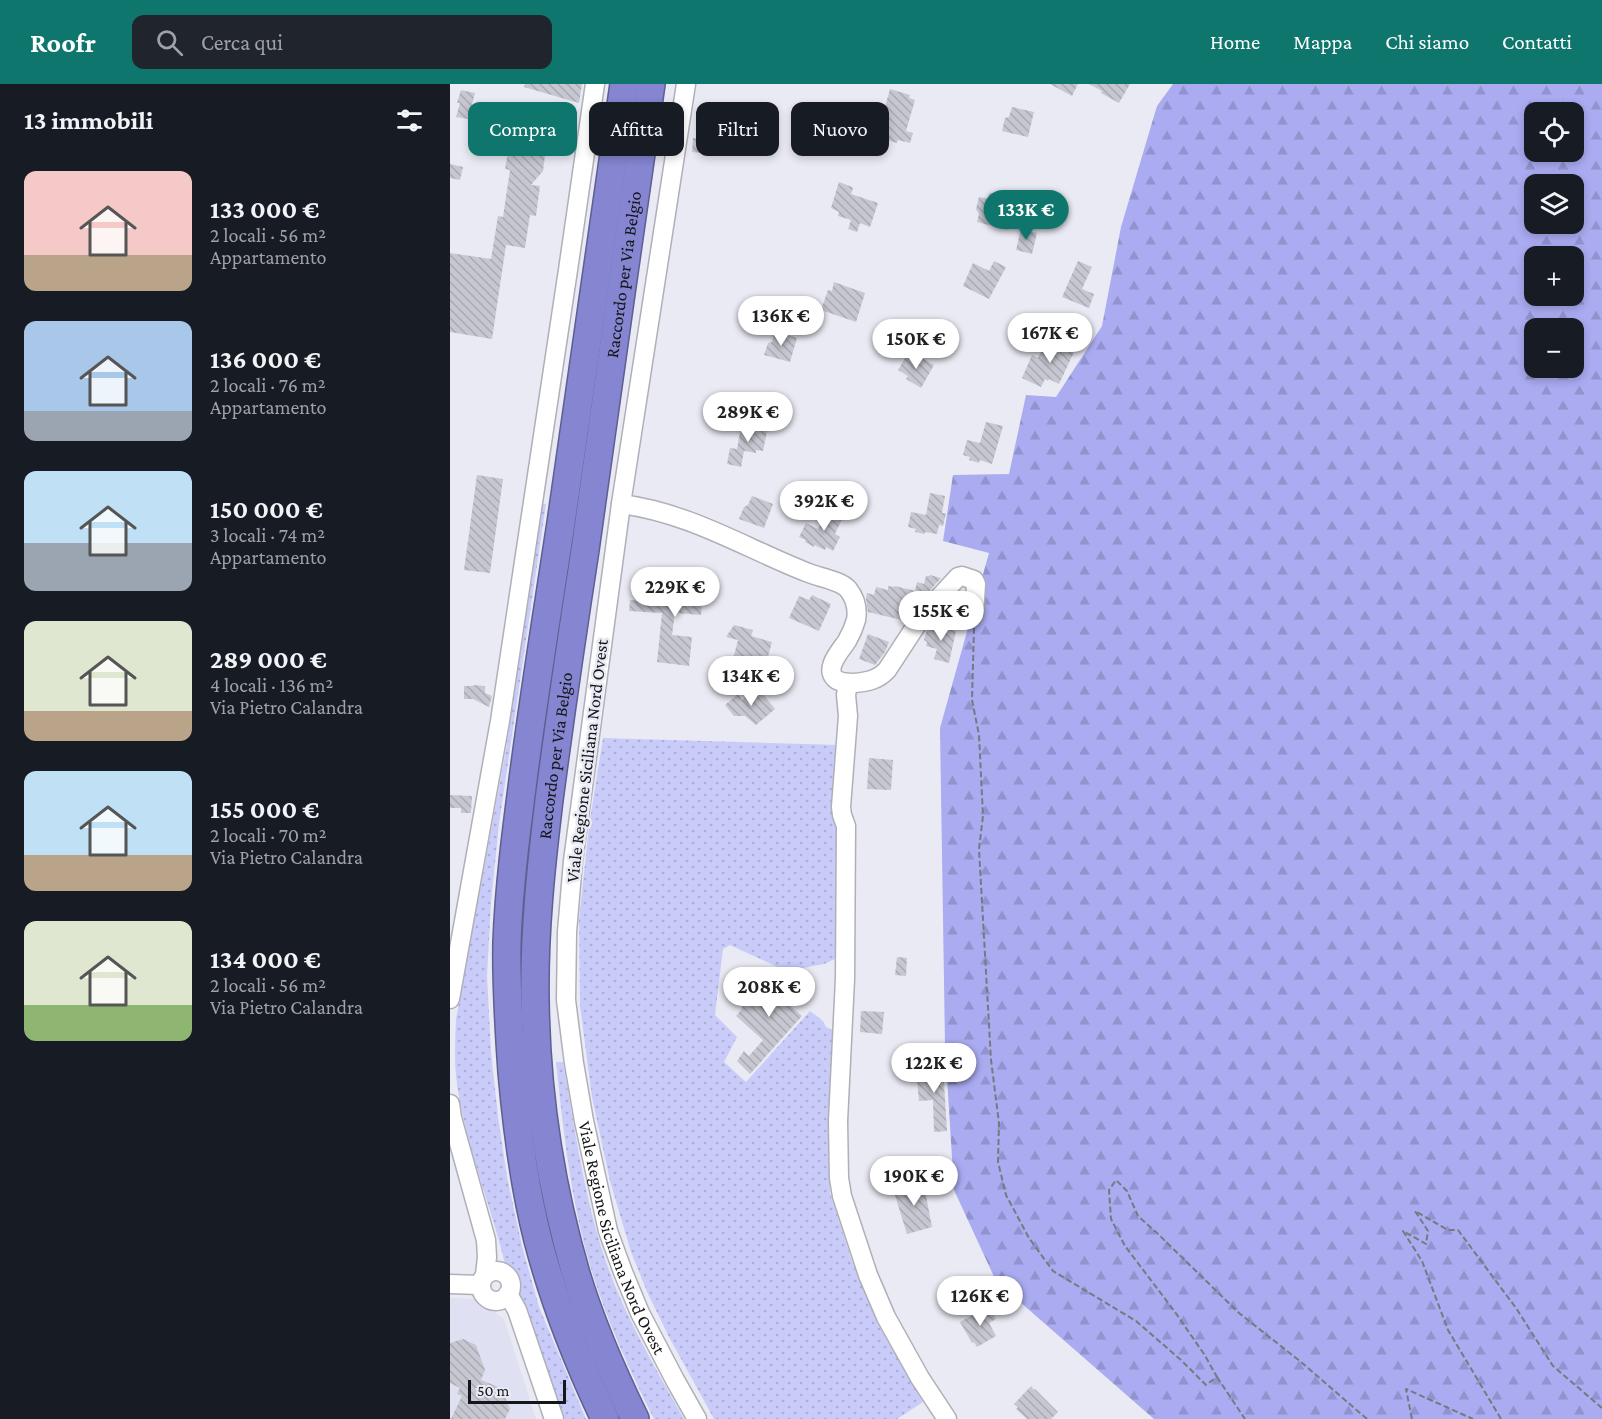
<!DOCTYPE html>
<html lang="it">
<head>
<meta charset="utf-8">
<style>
  body { margin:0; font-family:"Crimson Pro",serif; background:#20242c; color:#f1f3f6; height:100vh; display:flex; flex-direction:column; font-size:22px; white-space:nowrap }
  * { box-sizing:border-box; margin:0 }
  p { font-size:20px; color:#9ea1a6 }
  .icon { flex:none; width:33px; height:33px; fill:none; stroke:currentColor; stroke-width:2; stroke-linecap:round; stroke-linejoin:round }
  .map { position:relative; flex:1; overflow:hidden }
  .sheet { display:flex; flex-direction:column; background:#171b24; width:450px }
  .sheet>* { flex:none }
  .guide { position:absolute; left:18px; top:18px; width:570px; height:54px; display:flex; gap:12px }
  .fabs { position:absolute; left:1074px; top:18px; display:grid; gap:12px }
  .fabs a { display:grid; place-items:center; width:60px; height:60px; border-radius:12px; background:#171b24; box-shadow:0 3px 9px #0003; font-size:30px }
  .scale { position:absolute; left:18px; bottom:15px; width:98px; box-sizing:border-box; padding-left:6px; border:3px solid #151619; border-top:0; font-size:16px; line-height:21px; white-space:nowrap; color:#151619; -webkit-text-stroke:4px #eaeaf4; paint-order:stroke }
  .price { position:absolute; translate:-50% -51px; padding:0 14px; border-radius:21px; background:#fff; color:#222; font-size:20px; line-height:39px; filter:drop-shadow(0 2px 3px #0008) }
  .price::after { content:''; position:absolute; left:50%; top:36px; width:18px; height:14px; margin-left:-9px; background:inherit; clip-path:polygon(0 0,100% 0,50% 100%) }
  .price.current { background:#0f766e; color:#fff }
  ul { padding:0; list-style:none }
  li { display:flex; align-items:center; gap:18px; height:150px; padding:0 24px }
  li span { display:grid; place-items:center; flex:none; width:168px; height:120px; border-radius:12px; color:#555 }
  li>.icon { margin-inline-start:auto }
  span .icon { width:72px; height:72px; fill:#fffc; stroke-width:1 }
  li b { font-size:26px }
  h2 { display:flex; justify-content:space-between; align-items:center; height:72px; padding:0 24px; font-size:26px }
  .chip { padding:0 21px; border-radius:12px; background:#171b24; box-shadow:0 3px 9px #0003; font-size:21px; line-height:54px }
  .chip.current { background:#0f766e; color:#fff }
  header { display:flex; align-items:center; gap:36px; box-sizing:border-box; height:84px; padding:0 30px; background:#0f766e; color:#fff }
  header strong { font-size:28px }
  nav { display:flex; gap:33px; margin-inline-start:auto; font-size:21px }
  .search { width:420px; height:54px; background:#20242c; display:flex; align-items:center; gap:15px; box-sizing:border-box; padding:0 21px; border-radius:12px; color:#9ea1a6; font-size:22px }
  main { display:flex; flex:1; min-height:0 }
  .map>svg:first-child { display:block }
  .built { fill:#dfe0f1 }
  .grass { fill:url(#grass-dots) }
  .forest { fill:url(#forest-firs); fill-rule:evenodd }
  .building { fill:url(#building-back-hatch) }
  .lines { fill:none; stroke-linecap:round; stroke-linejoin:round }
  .minor-casing { stroke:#afafb8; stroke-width:21 }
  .highway-casing { stroke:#5e5e91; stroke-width:30 }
  .path { stroke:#78797f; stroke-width:2; stroke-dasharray:6 3; stroke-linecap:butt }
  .minor { stroke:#fff; stroke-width:18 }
  .highway { stroke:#8585d1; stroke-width:27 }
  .labels { text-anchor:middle; stroke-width:5; stroke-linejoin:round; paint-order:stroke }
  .street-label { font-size:18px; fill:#151619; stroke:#eaeaf4 }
</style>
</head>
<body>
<header>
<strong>Roofr</strong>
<div class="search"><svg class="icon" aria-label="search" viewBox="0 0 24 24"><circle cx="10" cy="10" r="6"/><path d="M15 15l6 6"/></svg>Cerca qui</div>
<nav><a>Home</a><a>Mappa</a><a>Chi siamo</a><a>Contatti</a></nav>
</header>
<main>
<section class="sheet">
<h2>13 immobili<svg class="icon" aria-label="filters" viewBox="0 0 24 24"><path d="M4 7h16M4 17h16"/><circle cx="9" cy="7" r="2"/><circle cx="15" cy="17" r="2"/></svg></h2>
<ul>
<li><span style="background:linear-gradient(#f6c9c9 70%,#b9a48a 0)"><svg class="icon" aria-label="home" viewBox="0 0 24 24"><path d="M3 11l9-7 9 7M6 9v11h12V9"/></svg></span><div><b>133 000 €</b><p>2 locali · 56 m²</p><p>Appartamento</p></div></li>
<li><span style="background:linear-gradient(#a9c7e8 75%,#9aa5b1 0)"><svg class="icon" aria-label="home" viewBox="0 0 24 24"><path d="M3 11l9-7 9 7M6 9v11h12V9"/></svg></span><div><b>136 000 €</b><p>2 locali · 76 m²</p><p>Appartamento</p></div></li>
<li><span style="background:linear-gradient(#bfe0f5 60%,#9aa5b1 0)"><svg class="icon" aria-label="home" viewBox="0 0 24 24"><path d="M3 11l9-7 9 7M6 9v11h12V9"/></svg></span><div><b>150 000 €</b><p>3 locali · 74 m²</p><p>Appartamento</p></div></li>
<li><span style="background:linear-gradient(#dfe7d0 75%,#b9a48a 0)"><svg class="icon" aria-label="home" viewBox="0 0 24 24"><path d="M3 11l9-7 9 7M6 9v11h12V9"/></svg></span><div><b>289 000 €</b><p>4 locali · 136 m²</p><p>Via Pietro Calandra</p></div></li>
<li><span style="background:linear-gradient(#bfe0f5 70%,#b9a48a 0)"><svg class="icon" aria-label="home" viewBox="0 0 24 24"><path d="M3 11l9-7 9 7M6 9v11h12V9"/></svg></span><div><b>155 000 €</b><p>2 locali · 70 m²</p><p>Via Pietro Calandra</p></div></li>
<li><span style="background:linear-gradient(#dfe7d0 70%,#8fb573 0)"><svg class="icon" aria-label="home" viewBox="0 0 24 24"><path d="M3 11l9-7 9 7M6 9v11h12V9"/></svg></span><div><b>134 000 €</b><p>2 locali · 56 m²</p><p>Via Pietro Calandra</p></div></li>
</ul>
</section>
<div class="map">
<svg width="1152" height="1335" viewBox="0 0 1152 1335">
  <defs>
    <pattern id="grass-dots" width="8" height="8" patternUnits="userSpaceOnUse" patternTransform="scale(1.5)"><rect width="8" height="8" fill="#c9ccf9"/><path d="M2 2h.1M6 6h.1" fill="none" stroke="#acaed5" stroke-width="1.8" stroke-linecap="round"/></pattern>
    <pattern id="forest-firs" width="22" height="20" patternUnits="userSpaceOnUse" patternTransform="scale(1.5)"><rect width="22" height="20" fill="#aaabf1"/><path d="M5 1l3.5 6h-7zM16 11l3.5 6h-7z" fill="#9192ce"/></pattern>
    <pattern id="building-back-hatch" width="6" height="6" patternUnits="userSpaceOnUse" patternTransform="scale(1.5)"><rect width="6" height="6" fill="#c6c7d0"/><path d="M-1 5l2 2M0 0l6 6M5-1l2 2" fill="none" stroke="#a9aab2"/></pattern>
  </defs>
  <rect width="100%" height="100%" fill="#eaeaf4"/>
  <!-- built -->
  <path class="built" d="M0,1214L26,1215L54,1235L86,1335H0Z"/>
  <!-- grass -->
  <g class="grass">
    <path d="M92,420H96L49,740L41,818L37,892L41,968L48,1032L57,1093L72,1162L89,1223L136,1335H109L66,1213L63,1194L55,1180C41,1120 15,1062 7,1000C4,979 5,957 6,935L56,666Z"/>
    <path d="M153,654L390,661V748L387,874L374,880L336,887L280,861L273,865L265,931L287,953L274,978L296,998L360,927L373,937L376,943L384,947L379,1073L380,1109L402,1177L428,1240L473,1318L447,1335H264L219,1253L198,1210L181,1168L160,1097L142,1013L130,922L129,836L139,742Z"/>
    <path d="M106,978H113C127,1056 137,1136 168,1209C187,1253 211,1294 234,1335H204C174,1275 146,1213 131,1147C118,1092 112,1034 106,978Z"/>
  </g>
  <!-- forest -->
  <path class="forest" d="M723,0H1152V1335H704L546,1197L504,1106L495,961L490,644L539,469L493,457L503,391L559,390L576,311L606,313L652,242L671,143L707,22ZM1084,28H1124V68H1084ZM1084,100H1124V140H1084ZM1084,172H1124V212H1084ZM1084,244H1124V284H1084Z"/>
  <!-- building -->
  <g class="building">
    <path d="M75,0H132L129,19L74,3Z"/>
    <path d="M600,0H628L622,12Z"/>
    <path d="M639,0H680L669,19L651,9L652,7Z"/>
    <path d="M440,5L460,11L459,14L465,16L456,47L463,49L460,59L448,56L447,59L431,54L434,45L429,44Z"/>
    <path d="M11,6L25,9L18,35L6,33L10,19H7Z"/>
    <path d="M562,23L584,28L578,53L552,47L555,34L559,33Z"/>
    <path d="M243,54L253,55L252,69L242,68Z"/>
    <path d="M60,57L96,64L93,87L81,101L90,102L86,132L80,131L75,164L56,161L42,255L0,248V169L41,175L48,132L53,133L60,86L55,85Z"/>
    <path d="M0,80L13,83L10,96L0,94Z"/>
    <path d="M389,98L402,103L403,104L401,110L428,119L420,143L410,139L407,148L398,145L401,136L388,132L389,128L381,124Z"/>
    <path d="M539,109L557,114L556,120L563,122L558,146L527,138L529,130L526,125L529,113L538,115Z"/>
    <path d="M571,145L587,149L582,170L566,166Z"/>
    <path d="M544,177L556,183L539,215L513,202L523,179L539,187Z"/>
    <path d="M628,177L642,183L632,205L644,210L639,224L612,213Z"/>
    <path d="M384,198L415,209L406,238L371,226L378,206L382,207Z"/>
    <path d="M325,247L347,254L340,278L314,271L318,259L322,258Z"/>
    <path d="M613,253L626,259L624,264H626L609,300L599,295L598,297L595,295L591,303L572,294L582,271L588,274L593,263L606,269Z"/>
    <path d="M458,269L468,275L470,273L484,281L471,304L456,295L458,292L448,286Z"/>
    <path d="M296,338L318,342L313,367L306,366V369L289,366L294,367L291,383L277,380L280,364L287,365L290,349L294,347Z"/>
    <path d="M536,338L553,342L542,380L530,376L529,379L519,376L520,373L513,371L517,356L530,359Z"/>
    <path d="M27,391L53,395L40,489L14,486Z"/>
    <path d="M480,409L495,412L492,429H496L493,442L489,441L487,450L475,448V450L465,448L466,445L458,443L461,428L476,431Z"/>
    <path d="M302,412L323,420L314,444L289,435L294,423L298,421Z"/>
    <path d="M379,424L394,431L385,450L390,453L383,467L376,463L375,466L364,461V463L355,458L356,456L349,453L356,439L368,445Z"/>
    <path d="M480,491L491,494L468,520L463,518L461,529L456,537L418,528L416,515L417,509L424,511L426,503L438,506V502L444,503L445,502L465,507L467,498L474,500L476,492H479Z"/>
    <path d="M234,492L254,494L251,531L225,529L222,551L242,553L239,582L207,578L212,529L179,527L180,516L220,519L222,496H234Z"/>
    <path d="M362,511L381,520L369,547L339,534L349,512L359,516Z"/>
    <path d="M481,540L506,547L499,579L484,575L487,565L476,562L477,558L474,556L477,546Z"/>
    <path d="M284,541L303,546L301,552L322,558L314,587L282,579L288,556L276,553Z"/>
    <path d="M418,550L439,558L435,568L425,581L409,575Z"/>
    <path d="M23,601L35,602V609L42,612L39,623L23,615H14V602H23Z"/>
    <path d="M308,604L325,625L306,641L295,632H284L275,621L288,610L292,616L302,607L303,609Z"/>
    <path d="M419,674L443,676L441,706L417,705Z"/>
    <path d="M0,711L22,712L21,729H11V724H0Z"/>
    <path d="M447,873L457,874L456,892L445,891Z"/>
    <path d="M327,890L347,898L354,905L338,920L352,932L300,990L287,977L294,967L299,972L313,956L286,932L292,925L291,924L313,900L318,905Z"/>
    <path d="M411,927L434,928L432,950L410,948Z"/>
    <path d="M493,983L497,1047L484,1048L483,1016L469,1017L466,985Z"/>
    <path d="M473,1096L482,1143L457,1150L443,1105Z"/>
    <path d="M539,1222L546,1235L539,1239L546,1252L527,1263L524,1258L522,1259L510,1238Z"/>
    <path d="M13,1255L26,1261L35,1286L31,1296L51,1304L60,1325L55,1335H1L12,1312L7,1310L10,1304L0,1299V1259Z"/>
    <path d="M581,1302L584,1306L585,1305L608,1328L601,1335H577L566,1325L568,1323L564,1320Z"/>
  </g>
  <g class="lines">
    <defs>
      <g id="minor">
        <path id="s1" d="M236,0L171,420L123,777L117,848L116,916L124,979L134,1037L158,1147L173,1188L190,1229L225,1296L247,1335"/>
        <path d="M171,420C240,429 293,463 356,488C367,493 390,496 398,505C405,514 408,525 406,536C404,543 401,550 397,557C391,566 372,586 387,596C392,599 398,599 404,599C417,598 428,596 437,586L473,531L508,493L512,492L524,496L526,500L524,531"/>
        <path d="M398,599L396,611L398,632L391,723L392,731L396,742L395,895L388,1037L389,1094L392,1112L418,1191L436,1233L470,1294L497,1335"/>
        <path d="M0,915L50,637L118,186L145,0"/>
        <path d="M0,1020L2,1034L36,1156L37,1173L35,1191"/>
        <circle cx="46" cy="1202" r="15"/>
        <path d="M0,1200L30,1201"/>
        <path d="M58,1210L67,1226L104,1335"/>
      </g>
      <g id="highway">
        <path d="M155,1335C128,1278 104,1218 88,1156C74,1101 67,1045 62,988C59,945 56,902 57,858C59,804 66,750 73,696C84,610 98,525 111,439C133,293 152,146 174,0"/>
        <path id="s2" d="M185,1335C162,1288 141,1240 126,1190C100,1101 86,1006 85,914C84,848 91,782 99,716C110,633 122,550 135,466C157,311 178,155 201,0"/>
      </g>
    </defs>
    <!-- minor casing -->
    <use href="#minor" class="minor-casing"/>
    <!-- highway casing -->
    <use href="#highway" class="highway-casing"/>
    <!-- path -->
    <g class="path">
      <path d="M524,544L522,616L529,651L533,732L529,765L541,976L549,1039L548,1078L556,1111L579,1154L603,1187L686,1237L731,1276L756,1301L767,1293L754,1270L725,1228L675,1162L661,1135L659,1106L666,1096L677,1107L688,1132L709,1151L789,1229L851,1278L917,1335"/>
      <path d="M767,1293L795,1335"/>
      <path d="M962,1335L956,1305L1023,1335"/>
      <path d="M1051,1335L998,1246L972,1177L953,1147L976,1160L978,1147L965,1127L998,1146H1008L1066,1224L1103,1282L1152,1324"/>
    </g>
    <!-- minor -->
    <use href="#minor" class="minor"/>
    <!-- highway -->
    <use href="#highway" class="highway"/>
  </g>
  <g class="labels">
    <!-- street labels -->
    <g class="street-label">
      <text dy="6" stroke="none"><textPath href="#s2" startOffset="1166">Raccordo per Via Belgio</textPath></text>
      <text dy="6" stroke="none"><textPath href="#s2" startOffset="680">Raccordo per Via Belgio</textPath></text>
      <text transform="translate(137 677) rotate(-83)" y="6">Viale Regione Siciliana Nord Ovest</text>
      <text dy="6" stroke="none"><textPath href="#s1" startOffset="1170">Viale Regione Siciliana Nord Ovest</textPath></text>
    </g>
  </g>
</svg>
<div class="fabs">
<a><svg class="icon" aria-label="locate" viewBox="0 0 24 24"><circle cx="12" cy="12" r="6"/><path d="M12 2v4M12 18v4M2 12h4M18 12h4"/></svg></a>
<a><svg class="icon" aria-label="layers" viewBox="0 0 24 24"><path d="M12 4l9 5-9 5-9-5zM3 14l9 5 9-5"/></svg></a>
<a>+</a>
<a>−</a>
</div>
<div class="scale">50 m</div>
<b class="price current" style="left:576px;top:157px">133K €</b>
<b class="price" style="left:331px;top:263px">136K €</b>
<b class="price" style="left:600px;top:280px">167K €</b>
<b class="price" style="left:466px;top:286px">150K €</b>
<b class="price" style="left:298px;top:359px">289K €</b>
<b class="price" style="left:374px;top:448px">392K €</b>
<b class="price" style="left:225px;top:534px">229K €</b>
<b class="price" style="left:491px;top:558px">155K €</b>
<b class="price" style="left:301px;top:623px">134K €</b>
<b class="price" style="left:319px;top:934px">208K €</b>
<b class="price" style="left:484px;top:1010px">122K €</b>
<b class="price" style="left:464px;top:1123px">190K €</b>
<b class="price" style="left:530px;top:1243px">126K €</b>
<div class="guide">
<a class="chip current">Compra</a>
<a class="chip">Affitta</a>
<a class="chip">Filtri</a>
<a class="chip">Nuovo</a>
</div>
</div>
</main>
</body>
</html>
